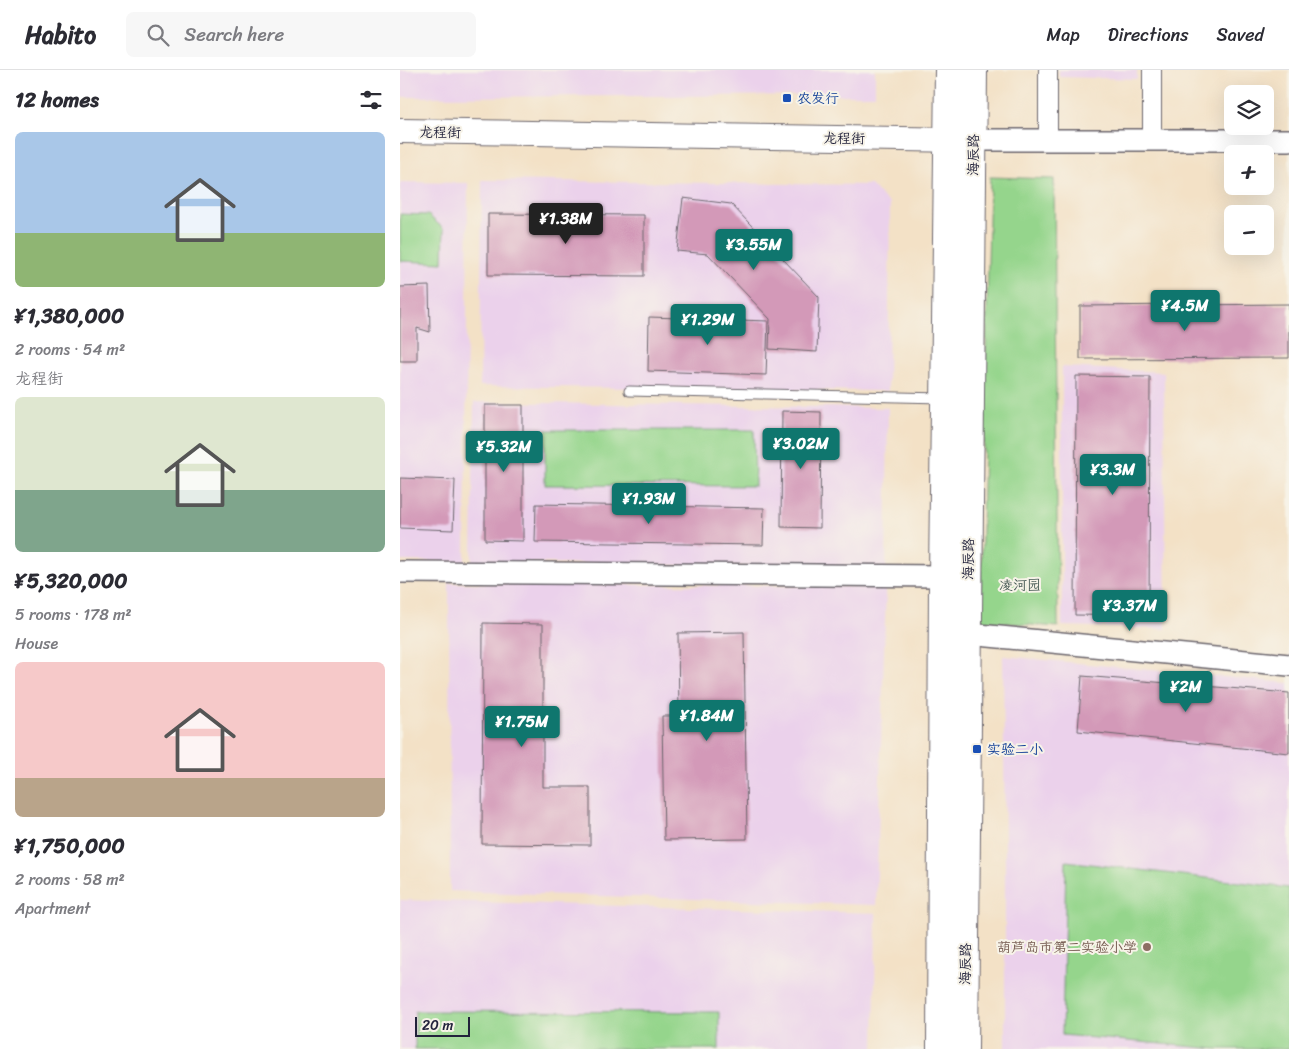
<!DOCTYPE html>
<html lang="en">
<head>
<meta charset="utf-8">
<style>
  body { margin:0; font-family:Sriracha,"LXGW WenKai TC",sans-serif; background:#f7f7f7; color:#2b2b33; height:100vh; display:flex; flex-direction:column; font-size:19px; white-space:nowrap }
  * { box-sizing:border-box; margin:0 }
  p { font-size:16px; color:#7c7c81 }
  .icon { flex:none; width:28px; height:28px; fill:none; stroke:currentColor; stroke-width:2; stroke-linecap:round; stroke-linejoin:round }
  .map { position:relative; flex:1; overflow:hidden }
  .panel { display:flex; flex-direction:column; background:#fff; width:400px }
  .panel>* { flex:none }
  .fabs { position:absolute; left:824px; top:15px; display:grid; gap:10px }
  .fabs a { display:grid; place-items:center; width:50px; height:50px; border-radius:8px; background:#fff; box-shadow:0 5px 20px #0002; font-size:25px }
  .scale { position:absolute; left:15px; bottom:12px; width:55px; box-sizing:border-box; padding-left:5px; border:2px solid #22223b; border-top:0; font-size:14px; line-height:18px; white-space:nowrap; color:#22223b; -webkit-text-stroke:4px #f7f3e8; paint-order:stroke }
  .price { position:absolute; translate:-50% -42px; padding:0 11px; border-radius:5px; background:#0f766e; color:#fff; font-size:16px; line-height:32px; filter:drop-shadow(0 1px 2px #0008) }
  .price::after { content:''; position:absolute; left:50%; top:30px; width:15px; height:11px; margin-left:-8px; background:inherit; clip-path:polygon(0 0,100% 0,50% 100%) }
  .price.active { background:#222; color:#fff }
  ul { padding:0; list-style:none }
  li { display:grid; align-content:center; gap:10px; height:265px; padding:0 15px }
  li span { display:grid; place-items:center; height:155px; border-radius:8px; color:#555 }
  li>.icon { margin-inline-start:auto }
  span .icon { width:90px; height:90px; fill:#fffc; stroke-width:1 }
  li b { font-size:21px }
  h2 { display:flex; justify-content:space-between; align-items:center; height:60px; padding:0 15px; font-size:21px }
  header { display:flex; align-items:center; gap:30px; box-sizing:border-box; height:70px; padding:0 25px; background:#fff; border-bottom:1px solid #e1e1e2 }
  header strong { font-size:24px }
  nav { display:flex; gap:28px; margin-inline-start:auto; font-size:18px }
  .search { width:350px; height:45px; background:#f7f7f7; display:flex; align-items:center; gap:12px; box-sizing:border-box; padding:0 18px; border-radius:8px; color:#7c7c81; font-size:19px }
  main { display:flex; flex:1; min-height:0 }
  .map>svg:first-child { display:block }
  .built { fill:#ebd1eb }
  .green { fill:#95d58c; stroke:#5c7c64 }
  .building { fill:#d399b8 }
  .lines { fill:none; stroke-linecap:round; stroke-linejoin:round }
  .service-casing { stroke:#6b656c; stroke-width:11 }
  .minor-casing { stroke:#6b656c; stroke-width:20 }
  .tertiary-casing { stroke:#6b656c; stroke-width:24 }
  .secondary-casing { stroke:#6b656c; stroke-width:26 }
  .primary-casing { stroke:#6b656c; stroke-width:30 }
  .service { stroke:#fff; stroke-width:9 }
  .minor { stroke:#fff; stroke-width:18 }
  .tertiary { stroke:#fff; stroke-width:21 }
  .secondary { stroke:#fff; stroke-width:24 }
  .primary { stroke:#fff; stroke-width:28 }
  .transit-dot { fill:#1a4fb4; stroke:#f7f3e8; stroke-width:2 }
  .education-dot { fill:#8d6e63; stroke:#f7f3e8; stroke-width:2 }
  .labels { text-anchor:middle; stroke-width:4; stroke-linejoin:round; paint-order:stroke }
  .transit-label { font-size:14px; fill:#164399; stroke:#f7f3e8; text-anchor:start }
  .street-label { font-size:14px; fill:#22223b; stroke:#f7f3e8 }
  .park-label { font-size:14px; fill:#445853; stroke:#f7f3e8 }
  .education-label { font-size:14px; fill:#785e54; stroke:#f7f3e8; text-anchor:end }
</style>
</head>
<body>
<header>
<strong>Habito</strong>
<div class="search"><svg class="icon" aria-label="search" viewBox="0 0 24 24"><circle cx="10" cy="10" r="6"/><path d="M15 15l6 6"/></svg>Search here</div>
<nav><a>Map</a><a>Directions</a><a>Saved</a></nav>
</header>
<main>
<section class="panel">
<h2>12 homes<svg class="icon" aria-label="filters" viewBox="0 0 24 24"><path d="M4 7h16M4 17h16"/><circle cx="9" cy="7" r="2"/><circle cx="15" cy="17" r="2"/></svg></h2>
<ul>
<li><span style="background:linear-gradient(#a9c7e8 65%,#8fb573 0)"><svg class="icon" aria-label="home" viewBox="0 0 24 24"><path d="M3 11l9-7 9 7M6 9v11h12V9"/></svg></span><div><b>¥1,380,000</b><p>2 rooms · 54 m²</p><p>龙程街</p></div></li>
<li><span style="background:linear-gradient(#dfe7d0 60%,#7fa58c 0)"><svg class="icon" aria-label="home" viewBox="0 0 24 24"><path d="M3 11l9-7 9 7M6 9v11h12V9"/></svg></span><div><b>¥5,320,000</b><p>5 rooms · 178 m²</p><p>House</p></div></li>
<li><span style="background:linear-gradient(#f6c9c9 75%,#b9a48a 0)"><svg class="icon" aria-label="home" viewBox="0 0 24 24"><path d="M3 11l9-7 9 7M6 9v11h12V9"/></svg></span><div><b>¥1,750,000</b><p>2 rooms · 58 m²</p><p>Apartment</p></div></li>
</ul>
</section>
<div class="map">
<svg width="889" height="979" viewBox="0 0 889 979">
  <rect width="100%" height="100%" fill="#f7f3e8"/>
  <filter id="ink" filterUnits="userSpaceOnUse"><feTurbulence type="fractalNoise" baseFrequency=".02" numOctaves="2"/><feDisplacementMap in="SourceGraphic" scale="10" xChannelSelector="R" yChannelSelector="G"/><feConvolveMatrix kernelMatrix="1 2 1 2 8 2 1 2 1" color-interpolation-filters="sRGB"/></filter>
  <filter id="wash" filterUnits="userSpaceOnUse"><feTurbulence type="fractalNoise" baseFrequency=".0096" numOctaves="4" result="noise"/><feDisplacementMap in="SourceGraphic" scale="20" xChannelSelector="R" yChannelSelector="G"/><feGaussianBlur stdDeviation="1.12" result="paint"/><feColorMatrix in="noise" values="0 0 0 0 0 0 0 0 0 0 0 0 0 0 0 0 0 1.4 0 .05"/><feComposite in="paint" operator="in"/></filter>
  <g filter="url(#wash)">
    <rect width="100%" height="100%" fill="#f3e1c6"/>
    <!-- built -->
    <g class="built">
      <path d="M0,0H475V25L0,27Z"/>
      <path d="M659,0H737V9L659,7Z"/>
      <path d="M82,110L471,115L490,134L488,321L80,316Z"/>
      <path d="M0,112L68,113L65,492L0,491Z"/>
      <path d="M662,297L764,302L766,559L662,556Z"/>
      <path d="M74,332L488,338L486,498L72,492Z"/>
      <path d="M49,513L486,517L476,835L50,821Z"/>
      <path d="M603,586L889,613V979H605V775Z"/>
      <path d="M0,830L476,843L474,979H0Z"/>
    </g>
    <!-- green -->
    <g class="green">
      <path d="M590,107L654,109L658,557L580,551Z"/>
      <path d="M0,144L28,145L44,159L43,193L0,191Z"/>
      <path d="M145,360H354L355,416L145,415Z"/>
      <path d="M666,791L889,818V979H817L662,965Z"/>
      <path d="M15,941L319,942V979H15Z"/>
    </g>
    <g id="blocks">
      <!-- building -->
      <g class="building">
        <path d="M283,128L331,134L419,227L417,282L369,279L370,249L308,184L277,181Z"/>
        <path d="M88,144L244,145V206L88,205Z"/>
        <path d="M29,216L30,262L17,258V291H0V217Z"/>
        <path d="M889,234V288L680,289V236Z"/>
        <path d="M249,247L368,251L366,305L248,301Z"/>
        <path d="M676,306L750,307L749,546L675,545Z"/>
        <path d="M85,335H123V471L85,470Z"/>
        <path d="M382,341L421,342L420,458L381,457Z"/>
        <path d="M0,408L55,410L53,460L0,458Z"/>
        <path d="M136,434L364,438L363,475L135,472Z"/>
        <path d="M83,553L143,554V717H190V775L82,774Z"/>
        <path d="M344,562L347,769L264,770L262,646H279L278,563Z"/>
        <path d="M682,606L889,623V683L678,661Z"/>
      </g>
    </g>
  </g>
  <g filter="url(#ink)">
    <use href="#blocks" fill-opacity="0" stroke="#6b656c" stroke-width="1"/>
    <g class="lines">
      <defs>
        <path id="service" d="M229,321L542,328"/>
        <g id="minor">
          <path d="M648,0V70"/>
          <path d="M752,70V0"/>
        </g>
        <g id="tertiary">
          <path d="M573,70H889"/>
          <path d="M0,502L543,506"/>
          <path d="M568,564L889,595"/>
        </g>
        <path id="secondary" d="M0,61L566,70"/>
        <g id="primary">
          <path d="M541,979L543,506L549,0"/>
          <path d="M564,979L573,0"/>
        </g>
      </defs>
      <!-- service casing -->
      <use href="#service" class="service-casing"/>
      <!-- minor casing -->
      <use href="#minor" class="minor-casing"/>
      <!-- tertiary casing -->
      <use href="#tertiary" class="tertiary-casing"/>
      <!-- secondary casing -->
      <use href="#secondary" class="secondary-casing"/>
      <!-- primary casing -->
      <use href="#primary" class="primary-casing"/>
      <!-- service -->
      <use href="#service" class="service"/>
      <!-- minor -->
      <use href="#minor" class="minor"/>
      <!-- tertiary -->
      <use href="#tertiary" class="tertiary"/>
      <!-- secondary -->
      <use href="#secondary" class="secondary"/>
      <!-- primary -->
      <use href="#primary" class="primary"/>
    </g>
  </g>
  <!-- markers -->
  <g class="transit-dot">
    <rect x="382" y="23" width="10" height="10" rx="2.5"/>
    <rect x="572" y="674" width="10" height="10" rx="2.5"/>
  </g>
  <circle class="education-dot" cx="747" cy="877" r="5"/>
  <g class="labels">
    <!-- transit labels -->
    <g class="transit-label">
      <text x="397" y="33">农发行</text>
      <text x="587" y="684">实验二小</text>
    </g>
    <!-- street labels -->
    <g class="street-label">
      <text transform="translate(40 62) rotate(1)" y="5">龙程街</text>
      <text transform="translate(444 68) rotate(1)" y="5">龙程街</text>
      <text transform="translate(573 85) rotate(-89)" y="5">海辰路</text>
      <text transform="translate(568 489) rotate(-89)" y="5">海辰路</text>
      <text transform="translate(565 894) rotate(-89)" y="5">海辰路</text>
    </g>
    <!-- park labels -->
    <g class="park-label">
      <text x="620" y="520">凌河园</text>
    </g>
    <!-- education labels -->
    <g class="education-label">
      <text x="737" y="882">葫芦岛市第二实验小学</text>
    </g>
  </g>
</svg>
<div class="fabs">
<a><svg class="icon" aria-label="layers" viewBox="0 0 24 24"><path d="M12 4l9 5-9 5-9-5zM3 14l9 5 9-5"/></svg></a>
<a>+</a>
<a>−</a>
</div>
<div class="scale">20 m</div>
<b class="price active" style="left:166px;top:175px">¥1.38M</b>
<b class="price" style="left:354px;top:201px">¥3.55M</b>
<b class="price" style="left:785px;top:262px">¥4.5M</b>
<b class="price" style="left:308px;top:276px">¥1.29M</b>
<b class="price" style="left:401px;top:400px">¥3.02M</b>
<b class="price" style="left:104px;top:403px">¥5.32M</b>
<b class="price" style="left:713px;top:426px">¥3.3M</b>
<b class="price" style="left:249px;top:455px">¥1.93M</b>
<b class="price" style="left:730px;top:562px">¥3.37M</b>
<b class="price" style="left:786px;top:643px">¥2M</b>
<b class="price" style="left:307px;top:672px">¥1.84M</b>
<b class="price" style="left:122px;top:678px">¥1.75M</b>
</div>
</main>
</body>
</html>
